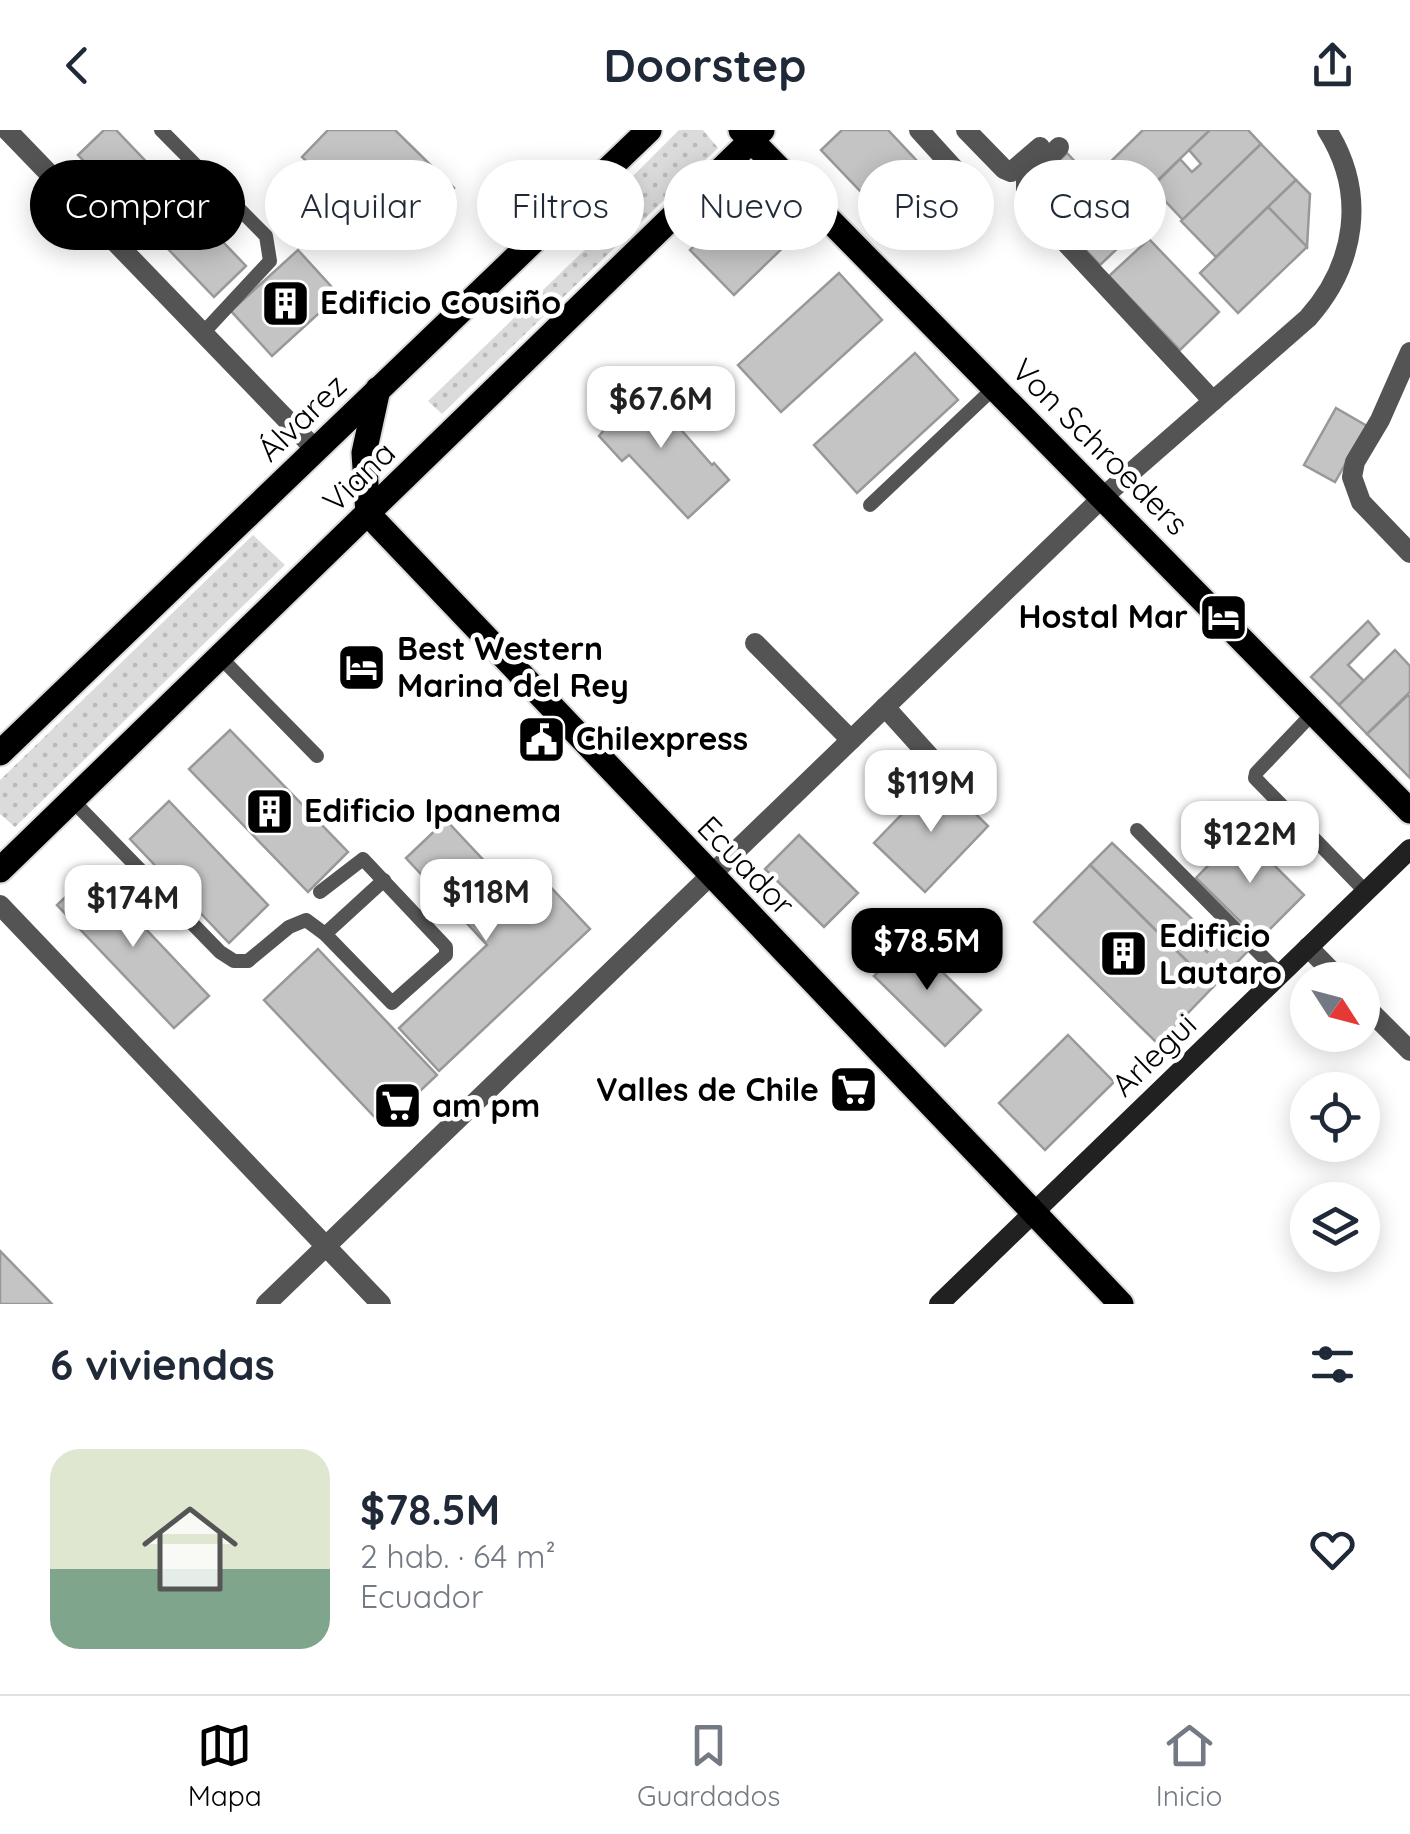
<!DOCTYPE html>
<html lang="es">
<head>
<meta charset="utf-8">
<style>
  body { margin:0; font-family:Quicksand,sans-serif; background:#f6f6f7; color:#1f2937; height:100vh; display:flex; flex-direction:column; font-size:38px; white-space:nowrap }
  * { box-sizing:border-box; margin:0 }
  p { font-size:32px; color:#747a83 }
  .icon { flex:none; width:55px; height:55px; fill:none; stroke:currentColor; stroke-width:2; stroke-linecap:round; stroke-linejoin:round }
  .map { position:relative; height:1174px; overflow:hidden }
  .drawer { display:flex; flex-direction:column; background:#fff; flex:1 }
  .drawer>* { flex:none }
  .guide { position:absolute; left:30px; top:30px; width:1350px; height:90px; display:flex; gap:20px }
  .needle { width:65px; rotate:126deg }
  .controls { position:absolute; left:1290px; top:832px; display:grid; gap:20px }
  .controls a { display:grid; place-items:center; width:90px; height:90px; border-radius:50%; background:#fff; box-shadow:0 5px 25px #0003; font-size:50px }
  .price { position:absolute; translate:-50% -85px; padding:0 22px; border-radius:20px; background:#fff; color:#222; font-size:32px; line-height:65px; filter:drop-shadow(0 2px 5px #0008) }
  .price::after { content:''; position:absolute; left:50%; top:60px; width:30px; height:22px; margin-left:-15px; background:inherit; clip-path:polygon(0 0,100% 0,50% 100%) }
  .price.selected { background:#000; color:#fff }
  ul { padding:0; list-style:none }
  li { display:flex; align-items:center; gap:30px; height:250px; padding:0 50px }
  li+li { border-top:2px solid #e0e1e3 }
  li span { display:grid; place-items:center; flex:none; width:280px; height:200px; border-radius:30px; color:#555 }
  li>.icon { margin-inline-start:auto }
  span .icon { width:120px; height:120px; fill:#fffc; stroke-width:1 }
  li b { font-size:42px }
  h2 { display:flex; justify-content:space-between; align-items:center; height:120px; padding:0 50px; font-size:42px }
  .tag { padding:0 35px; border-radius:45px; background:#fff; box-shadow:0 5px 25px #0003; font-size:35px; line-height:90px }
  .tag.selected { background:#000; color:#fff }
  header { display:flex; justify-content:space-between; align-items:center; height:130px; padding:0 50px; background:#fff; font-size:45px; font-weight:700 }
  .tab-bar { display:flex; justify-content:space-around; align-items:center; height:140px; border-top:2px solid #e0e1e3; background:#fff; font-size:28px; color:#747a83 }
  .tab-bar a { display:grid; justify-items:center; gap:5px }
  .tab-bar .selected { color:#000 }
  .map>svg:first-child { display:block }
  .grass { fill:url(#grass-dots) }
  .building { fill:#c4c4c4; stroke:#989898; stroke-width:2.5 }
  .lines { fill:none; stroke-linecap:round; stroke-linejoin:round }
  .primary-casing { stroke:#dbdbdb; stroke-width:29 }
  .service { stroke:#545454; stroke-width:14 }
  .pedestrian { stroke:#545454; stroke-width:20 }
  .minor { stroke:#545454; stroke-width:20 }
  .tertiary { stroke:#545454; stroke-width:20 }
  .secondary { stroke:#212121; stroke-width:20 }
  .primary { stroke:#000; stroke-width:25 }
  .labels { text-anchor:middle; stroke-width:9; stroke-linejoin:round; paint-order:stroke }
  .poi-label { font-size:32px; font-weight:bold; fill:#000; stroke:#fff; text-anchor:start }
  .street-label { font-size:32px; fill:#000; stroke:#fff }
</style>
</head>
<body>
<header><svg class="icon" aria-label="back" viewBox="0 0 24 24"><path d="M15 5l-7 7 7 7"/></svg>Doorstep<svg class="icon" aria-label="share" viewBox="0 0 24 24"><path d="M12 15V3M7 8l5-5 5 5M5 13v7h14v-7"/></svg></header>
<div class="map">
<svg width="1410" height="1174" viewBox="0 0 1410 1174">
  <defs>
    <pattern id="grass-dots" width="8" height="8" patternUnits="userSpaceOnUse" patternTransform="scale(2.5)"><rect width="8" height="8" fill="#dbdbdb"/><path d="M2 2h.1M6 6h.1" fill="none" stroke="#bababa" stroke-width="1.8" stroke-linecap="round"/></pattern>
  </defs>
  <rect width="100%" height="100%" fill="#fff"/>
  <!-- grass -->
  <g class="grass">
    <path d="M679,0H703L718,18L442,284L428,271L599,106L626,53Z"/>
    <path d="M253,405L285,435L15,697L0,684V650Z"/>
  </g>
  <!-- building -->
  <g class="building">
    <path d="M104,0H116L246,136L214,167L78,25Z"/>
    <path d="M328,0H395L454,58L395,118L302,27Z"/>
    <path d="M842,0H888L948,64L903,106L821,20Z"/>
    <path d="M1143,0H1210L1133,74L1101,41Z"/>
    <path d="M1210,0H1248L1261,14L1183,90L1152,57L1180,29L1192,42L1201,34L1189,20Z"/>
    <path d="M1261,14L1296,50L1216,127L1181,91Z"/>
    <path d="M1067,23L1138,99L1100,135L1029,59Z"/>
    <path d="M1296,50L1310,64L1307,117L1268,77Z"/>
    <path d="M754,58L798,103L734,165L690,120Z"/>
    <path d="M1268,77L1307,117L1238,183L1200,143Z"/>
    <path d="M1149,109L1219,182L1180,220L1109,146Z"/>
    <path d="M298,120L339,165L272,226L231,181Z"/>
    <path d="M839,143L882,190L781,282L738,235Z"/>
    <path d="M915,223L958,270L857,363L814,315Z"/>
    <path d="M640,253L712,335L714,333L729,350L688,388L629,325L622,331L599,306L604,300L597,293Z"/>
    <path d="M1336,278L1367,296L1335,352L1304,335Z"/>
    <path d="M1368,491L1379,504L1348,535L1364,551L1339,575L1311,547Z"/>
    <path d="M1395,520L1410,536V562L1367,604L1339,575Z"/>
    <path d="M1408,565L1410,567V648L1367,604Z"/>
    <path d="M230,600L348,722L308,762L189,639Z"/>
    <path d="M938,647L988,696L925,762L874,713Z"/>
    <path d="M169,671L268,775L229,813L130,709Z"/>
    <path d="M446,690L520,769L542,748L590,799L439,941L399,898L487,815L406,728Z"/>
    <path d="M1241,702L1304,765L1259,810L1196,748Z"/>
    <path d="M799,705L858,763L824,797L765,739Z"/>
    <path d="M1112,713L1210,806L1200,815L1207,822L1228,799L1249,820L1213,857L1090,735Z"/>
    <path d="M1090,735L1213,857L1158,914L1034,792Z"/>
    <path d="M92,742L209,866L174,898L57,775Z"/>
    <path d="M910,810L981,880L945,916L874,846Z"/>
    <path d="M318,819L437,945L383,996L264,870Z"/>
    <path d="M1068,905L1114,952L1045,1020L999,973Z"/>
    <path d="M0,1121L52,1174H0Z"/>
  </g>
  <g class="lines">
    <defs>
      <g id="primary">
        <path d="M741,0L1410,681"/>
        <path d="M368,384L1121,1174"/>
        <path d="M368,384L364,323L378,259"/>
        <path d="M0,623L649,0"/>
        <path d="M0,740L762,0"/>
      </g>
    </defs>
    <!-- primary casing -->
    <use href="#primary" class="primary-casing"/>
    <!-- service -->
    <g class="service">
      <path d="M161,0L266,106L270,131L203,203"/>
      <path d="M870,375L995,257"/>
      <path d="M221,528L317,626"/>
      <path d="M1314,582L1256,643L1255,648L1366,762"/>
      <path d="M72,670L220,822L234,831H248L289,797L306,790L325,804L392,873L446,825V817L363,729L320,762"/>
      <path d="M1137,700L1280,844"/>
      <path d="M325,804L384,750"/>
    </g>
    <!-- pedestrian -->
    <path class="pedestrian" d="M755,513L851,610"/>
    <!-- minor -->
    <g class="minor">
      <path d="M7,0L316,320"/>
      <path d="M919,0L968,54"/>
      <path d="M966,0L1004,39L1011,42L1040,17"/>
      <path d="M1059,17L1026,51V70L1213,271"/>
      <path d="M1410,222L1380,290L1355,332L1352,347L1361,372L1410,423"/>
      <path d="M885,577L950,649"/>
      <path d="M1308,817L1340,850"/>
      <path d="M1362,873L1410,921"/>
    </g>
    <!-- tertiary -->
    <g class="tertiary">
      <path d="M0,775L381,1174"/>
      <path d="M266,1174L1103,367L1308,188C1356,134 1367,63 1327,0"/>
    </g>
    <!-- secondary -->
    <path class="secondary" d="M939,1174L1410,719"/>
    <!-- primary -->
    <use href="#primary" class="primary"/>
  </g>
  <!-- icons -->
  <defs>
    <symbol id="building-square" viewBox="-11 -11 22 22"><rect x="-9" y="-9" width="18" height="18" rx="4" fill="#000" stroke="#fff"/><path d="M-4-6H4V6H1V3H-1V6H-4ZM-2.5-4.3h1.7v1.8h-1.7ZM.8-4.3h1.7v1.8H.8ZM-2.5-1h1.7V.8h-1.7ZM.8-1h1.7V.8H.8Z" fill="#fff"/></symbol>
    <symbol id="hotel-square" viewBox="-11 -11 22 22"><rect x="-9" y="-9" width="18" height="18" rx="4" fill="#000" stroke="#fff"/><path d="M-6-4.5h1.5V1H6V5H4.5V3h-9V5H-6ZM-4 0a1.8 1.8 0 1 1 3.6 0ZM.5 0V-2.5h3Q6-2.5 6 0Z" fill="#fff"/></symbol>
    <symbol id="civic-square" viewBox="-11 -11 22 22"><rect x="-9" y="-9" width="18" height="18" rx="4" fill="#000" stroke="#fff"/><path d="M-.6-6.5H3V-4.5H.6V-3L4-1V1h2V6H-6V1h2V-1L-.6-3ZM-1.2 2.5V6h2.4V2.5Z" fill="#fff"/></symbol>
    <symbol id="supermarket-square" viewBox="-11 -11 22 22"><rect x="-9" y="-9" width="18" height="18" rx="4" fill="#000" stroke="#fff"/><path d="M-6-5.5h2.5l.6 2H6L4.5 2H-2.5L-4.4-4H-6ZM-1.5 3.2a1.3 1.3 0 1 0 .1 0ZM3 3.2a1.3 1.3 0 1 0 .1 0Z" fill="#fff"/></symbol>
  </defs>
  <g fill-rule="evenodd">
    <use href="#building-square" x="258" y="146" width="55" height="55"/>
    <use href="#hotel-square" x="1196" y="460" width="55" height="55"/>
    <use href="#hotel-square" x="334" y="510" width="55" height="55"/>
    <use href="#civic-square" x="514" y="582" width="55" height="55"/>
    <use href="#building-square" x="242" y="654" width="55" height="55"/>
    <use href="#building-square" x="1096" y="796" width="55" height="55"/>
    <use href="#supermarket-square" x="826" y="932" width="55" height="55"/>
    <use href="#supermarket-square" x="370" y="948" width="55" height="55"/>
  </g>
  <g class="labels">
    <!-- poi labels -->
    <g class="poi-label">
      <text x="320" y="184">Edificio Cousiño</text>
      <text x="1188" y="498" text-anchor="end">Hostal Mar</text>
      <text x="397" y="530">Best Western<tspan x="397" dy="37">Marina del Rey</tspan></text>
      <text x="576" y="620">Chilexpress</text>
      <text x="304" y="692">Edificio Ipanema</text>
      <text x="1159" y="817">Edificio<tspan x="1159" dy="37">Lautaro</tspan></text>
      <text x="819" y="971" text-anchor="end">Valles de Chile</text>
      <text x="432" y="987">am pm</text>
    </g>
    <!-- street labels -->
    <g class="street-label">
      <text transform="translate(302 288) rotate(-44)" y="11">Álvarez</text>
      <text transform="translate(1100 317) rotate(45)" y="11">Von Schroeders</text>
      <text transform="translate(359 347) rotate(-44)" y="11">Viana</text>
      <text transform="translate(746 736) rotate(46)" y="11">Ecuador</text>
      <text transform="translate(1154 925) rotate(-44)" y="11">Arlegui</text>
    </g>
  </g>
</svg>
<div class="controls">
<a><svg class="needle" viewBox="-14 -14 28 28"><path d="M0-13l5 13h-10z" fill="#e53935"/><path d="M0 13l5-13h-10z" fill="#747a83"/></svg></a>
<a><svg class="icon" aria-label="locate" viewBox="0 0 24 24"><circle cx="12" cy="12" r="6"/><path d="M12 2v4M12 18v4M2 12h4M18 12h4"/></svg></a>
<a><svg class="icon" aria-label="layers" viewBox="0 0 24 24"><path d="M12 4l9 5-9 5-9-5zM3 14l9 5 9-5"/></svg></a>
</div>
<b class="price" style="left:661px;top:321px">$67.6M</b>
<b class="price" style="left:931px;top:705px">$119M</b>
<b class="price" style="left:1250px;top:756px">$122M</b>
<b class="price" style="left:486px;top:814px">$118M</b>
<b class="price" style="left:133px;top:820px">$174M</b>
<b class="price selected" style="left:927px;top:863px">$78.5M</b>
<div class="guide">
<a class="tag selected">Comprar</a>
<a class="tag">Alquilar</a>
<a class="tag">Filtros</a>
<a class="tag">Nuevo</a>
<a class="tag">Piso</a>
<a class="tag">Casa</a>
</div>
</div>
<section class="drawer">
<h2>6 viviendas<svg class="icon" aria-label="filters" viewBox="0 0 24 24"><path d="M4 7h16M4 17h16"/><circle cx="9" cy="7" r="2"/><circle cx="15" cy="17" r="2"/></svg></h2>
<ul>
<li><span style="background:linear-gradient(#dfe7d0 60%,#7fa58c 0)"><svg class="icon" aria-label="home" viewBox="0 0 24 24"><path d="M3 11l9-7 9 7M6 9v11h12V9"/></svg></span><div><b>$78.5M</b><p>2 hab. · 64 m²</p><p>Ecuador</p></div><svg class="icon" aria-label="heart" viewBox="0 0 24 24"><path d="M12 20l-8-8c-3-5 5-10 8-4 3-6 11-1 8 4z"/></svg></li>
</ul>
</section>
<nav class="tab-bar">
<a class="selected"><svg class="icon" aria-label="map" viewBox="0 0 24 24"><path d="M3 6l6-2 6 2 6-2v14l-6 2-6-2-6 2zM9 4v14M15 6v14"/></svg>Mapa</a>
<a><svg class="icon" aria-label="saved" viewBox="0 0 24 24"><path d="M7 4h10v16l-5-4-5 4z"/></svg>Guardados</a>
<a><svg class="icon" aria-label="home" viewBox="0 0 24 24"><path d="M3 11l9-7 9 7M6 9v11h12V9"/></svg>Inicio</a>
</nav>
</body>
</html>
